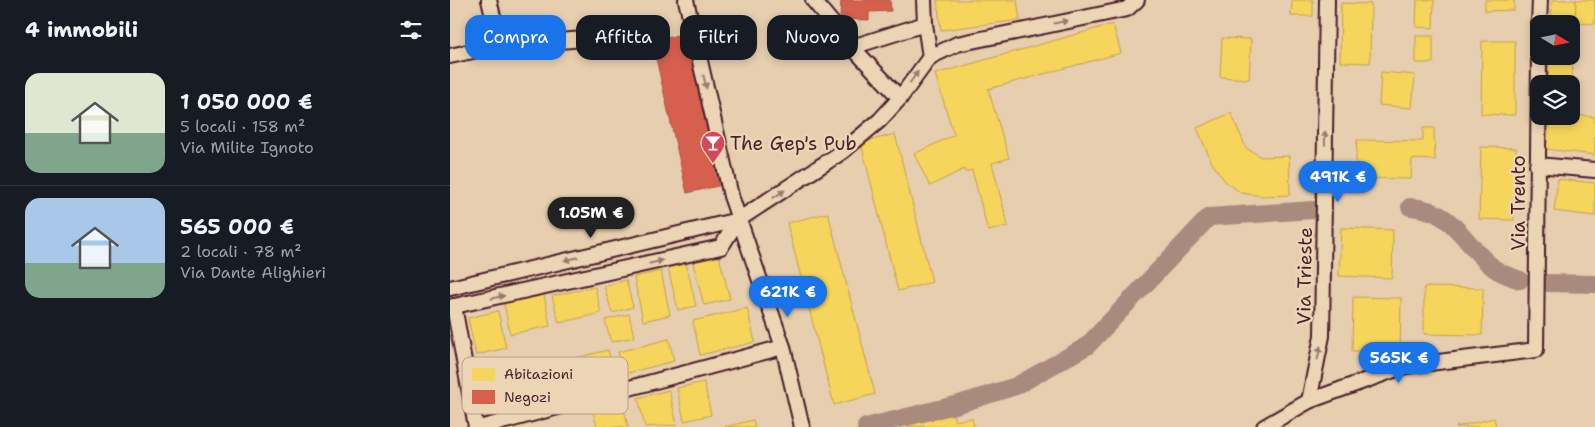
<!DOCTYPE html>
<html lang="it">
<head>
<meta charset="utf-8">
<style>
  body { margin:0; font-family:"Shantell Sans",sans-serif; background:#20242c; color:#f1f3f6; height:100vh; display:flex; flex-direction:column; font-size:19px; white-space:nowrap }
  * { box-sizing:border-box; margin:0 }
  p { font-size:16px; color:#9ea1a6 }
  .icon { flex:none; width:28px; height:28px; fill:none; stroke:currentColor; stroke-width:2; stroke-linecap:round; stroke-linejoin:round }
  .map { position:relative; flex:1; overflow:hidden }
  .panel { display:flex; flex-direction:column; background:#171b24; width:450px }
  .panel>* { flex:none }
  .top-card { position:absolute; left:15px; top:15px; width:475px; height:45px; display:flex; gap:10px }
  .needle { width:32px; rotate:100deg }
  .buttons { position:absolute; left:1080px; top:15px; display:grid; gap:10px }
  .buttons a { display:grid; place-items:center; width:50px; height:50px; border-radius:10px; background:#171b24; box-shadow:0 2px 8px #0003; font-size:25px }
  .price { position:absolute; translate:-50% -42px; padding:0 11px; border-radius:18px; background:#1a73e8; color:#fff; font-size:16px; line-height:32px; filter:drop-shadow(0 1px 2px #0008) }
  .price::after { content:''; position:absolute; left:50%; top:30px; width:15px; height:11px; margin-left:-8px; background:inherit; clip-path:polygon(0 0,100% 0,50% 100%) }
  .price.on { background:#222; color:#fff }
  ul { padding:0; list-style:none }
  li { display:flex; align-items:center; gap:15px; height:125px; padding:0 25px }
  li+li { border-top:1px solid #363941 }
  li span { display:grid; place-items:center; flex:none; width:140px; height:100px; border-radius:15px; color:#555 }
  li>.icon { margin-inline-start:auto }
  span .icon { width:60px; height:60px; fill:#fffc; stroke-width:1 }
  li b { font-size:21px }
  h2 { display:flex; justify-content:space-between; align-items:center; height:60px; padding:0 25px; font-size:21px }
  .pill { padding:0 18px; border-radius:15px; background:#171b24; box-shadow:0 2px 8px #0003; font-size:18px; line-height:45px }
  .pill.on { background:#1a73e8; color:#fff }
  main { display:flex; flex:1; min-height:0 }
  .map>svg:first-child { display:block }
  .homes { fill:#f6d55c; stroke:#c29e4d }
  .shops { fill:#d6604d; stroke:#ac4c43 }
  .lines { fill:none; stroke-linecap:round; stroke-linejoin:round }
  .canal { stroke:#aa8a7d; stroke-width:18 }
  .minor-casing { stroke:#4a1f2b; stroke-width:18 }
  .minor { stroke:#ecd5b5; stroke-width:14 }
  .oneway { fill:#9b7a70 }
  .labels { text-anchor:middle; stroke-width:5; stroke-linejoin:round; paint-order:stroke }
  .poi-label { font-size:19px; fill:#4a1f2b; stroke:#ecd5b5; text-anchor:start }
  .street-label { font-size:19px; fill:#4a1f2b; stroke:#ecd5b5 }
  .key { fill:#ecd5b5; stroke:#bb9e8c; stroke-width:1 }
  .key-label { font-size:14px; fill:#4a1f2b }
</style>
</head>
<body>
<main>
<section class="panel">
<h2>4 immobili<svg class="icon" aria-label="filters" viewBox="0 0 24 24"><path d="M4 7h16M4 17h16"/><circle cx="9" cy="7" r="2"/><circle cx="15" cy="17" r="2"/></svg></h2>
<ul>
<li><span style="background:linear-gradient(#dfe7d0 60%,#7fa58c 0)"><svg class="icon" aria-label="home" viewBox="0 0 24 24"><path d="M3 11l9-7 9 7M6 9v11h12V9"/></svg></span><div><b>1 050 000 €</b><p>5 locali · 158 m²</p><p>Via Milite Ignoto</p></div></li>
<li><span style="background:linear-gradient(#a9c7e8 65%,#7fa58c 0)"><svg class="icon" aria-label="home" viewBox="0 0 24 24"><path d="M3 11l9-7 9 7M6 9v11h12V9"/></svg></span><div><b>565 000 €</b><p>2 locali · 78 m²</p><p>Via Dante Alighieri</p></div></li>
</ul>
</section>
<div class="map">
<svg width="1145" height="427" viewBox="0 0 1145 427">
  <rect width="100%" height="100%" fill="#e6ceaf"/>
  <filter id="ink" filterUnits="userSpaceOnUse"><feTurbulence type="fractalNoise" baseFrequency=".02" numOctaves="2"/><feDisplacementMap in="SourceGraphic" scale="10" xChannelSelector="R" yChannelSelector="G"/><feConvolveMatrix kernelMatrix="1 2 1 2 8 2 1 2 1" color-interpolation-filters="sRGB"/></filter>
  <g filter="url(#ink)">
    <!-- homes -->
    <g class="homes">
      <path d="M487,0H567L570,20L491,30Z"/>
      <path d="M842,0H863V16H841Z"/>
      <path d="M967,0H984L983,28L966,27Z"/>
      <path d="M1035,0H1064V10L1035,11Z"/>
      <path d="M1102,0H1126L1122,82L1098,81L1099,56H1121V24H1101Z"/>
      <path d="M1126,0H1145V24L1125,23Z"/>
      <path d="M891,3L921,4L920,63L890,62Z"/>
      <path d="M663,24L671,53L538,89L559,158L542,163L558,226L538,231L522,170L515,172L514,169L480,186L464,154L504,135L485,74Z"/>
      <rect x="966" y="36" width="17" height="27"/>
      <path d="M772,38L801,39L799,79L770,77Z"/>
      <path d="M1032,41H1065V115L1031,114Z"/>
      <path d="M931,72L965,75L962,108L929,105Z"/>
      <path d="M781,113L796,148L811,157L839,156L840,195L813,196L791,193L775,181L762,163L747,128Z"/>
      <path d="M1121,114L1145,117V155L1096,149L1100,116H1121Z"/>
      <path d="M973,128H984L985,160L962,159L961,179L905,178L907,140L973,141Z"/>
      <path d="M445,134L482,282L448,291L411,143Z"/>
      <path d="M1031,147L1066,148L1064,220L1029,219Z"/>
      <path d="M1108,179L1145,183V216L1104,211Z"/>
      <path d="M378,213L425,394L384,405L337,223Z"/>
      <path d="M891,228L943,230L942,278L889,276Z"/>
      <path d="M268,252L280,299L254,305L242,259Z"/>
      <path d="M236,263L246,306L228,310L218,268Z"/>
      <path d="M211,271L220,315L193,321L184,277Z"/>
      <path d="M176,280L183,307L162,313L154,286Z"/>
      <path d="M145,287L151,313L109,323L102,296Z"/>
      <path d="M974,287L1033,288L1032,335L974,334Z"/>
      <path d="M94,295L100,326L60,334L54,303Z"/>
      <path d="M903,297L951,298L950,351H902Z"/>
      <path d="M297,308L305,342L250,355L243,321Z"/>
      <path d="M48,311L56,348L26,355L18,318Z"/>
      <path d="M179,314L184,337L161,342L155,320Z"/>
      <path d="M219,339L224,361L174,374L168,352Z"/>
      <path d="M158,350L165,379L84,398L77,370Z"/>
      <path d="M254,382L261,415L234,421L227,388Z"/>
      <path d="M219,390L227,425L195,427L188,398Z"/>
      <path d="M172,400L178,427H147L142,407Z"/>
      <path d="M503,414L505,421L522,418L524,427L439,426Z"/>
      <path d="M1044,418L1046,427H1006Z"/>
      <path d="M303,420L305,427H275Z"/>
    </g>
    <!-- shops -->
    <g class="shops">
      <path d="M391,0H440L441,11L419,12V20L390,19Z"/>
      <path d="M237,33L272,185L237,193L202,41Z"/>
    </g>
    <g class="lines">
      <!-- canal -->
      <g class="canal">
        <path d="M960,207C1005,209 1014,246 1045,269C1052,274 1062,277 1070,280"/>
        <path d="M1098,283L1145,284"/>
        <path d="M416,427L509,404L566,386L637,346L759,217L863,210"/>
      </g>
      <defs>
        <g id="minor">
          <path d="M39,0L50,45"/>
          <path d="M236,0L281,196L333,347L352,427"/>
          <path d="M363,0L402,47"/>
          <path d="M474,0L475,24"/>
          <path d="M1089,24L1090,0"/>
          <path d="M0,56L50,45L136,39"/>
          <path d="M450,98L402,47L475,24L480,57"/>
          <path d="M1087,165L1145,170"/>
          <path d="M0,288L288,220L392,152L430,120L450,98L480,57L507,44L677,9L687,0"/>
          <path d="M4,306L26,427"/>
          <path d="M0,307L271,247L288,220"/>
          <path d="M859,401L872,336L877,0"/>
          <path d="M33,427L333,347"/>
          <path d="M814,427L859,401L955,366L1086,350L1089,56"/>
        </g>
      </defs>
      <!-- minor casing -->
      <use href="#minor" class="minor-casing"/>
      <!-- minor -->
      <use href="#minor" class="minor"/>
    </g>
    <!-- one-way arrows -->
    <defs><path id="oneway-solid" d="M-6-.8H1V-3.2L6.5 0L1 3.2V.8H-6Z" transform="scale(1.25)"/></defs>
    <g class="oneway">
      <use href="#oneway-solid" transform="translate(611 22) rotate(-11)"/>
      <use href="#oneway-solid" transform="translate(464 77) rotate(-54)"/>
      <use href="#oneway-solid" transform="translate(255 82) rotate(77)"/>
      <use href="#oneway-solid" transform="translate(875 138) rotate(-89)"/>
      <use href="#oneway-solid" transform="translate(329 194) rotate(-34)"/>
      <use href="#oneway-solid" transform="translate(121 259) rotate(167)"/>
      <use href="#oneway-solid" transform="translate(206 262) rotate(-13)"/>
      <use href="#oneway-solid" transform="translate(48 297) rotate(-13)"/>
      <use href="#oneway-solid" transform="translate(869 353) rotate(-78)"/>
    </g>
  </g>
  <!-- icons -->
  <defs>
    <symbol id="bar-pin" viewBox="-11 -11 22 30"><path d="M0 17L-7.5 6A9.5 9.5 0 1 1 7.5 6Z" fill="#d1495b" stroke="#ecd5b5"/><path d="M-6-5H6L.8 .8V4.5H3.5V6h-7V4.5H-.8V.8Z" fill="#fff"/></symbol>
  </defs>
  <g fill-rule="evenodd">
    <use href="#bar-pin" x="249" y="129" width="28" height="38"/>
  </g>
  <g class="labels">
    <!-- poi labels -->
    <g class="poi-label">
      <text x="280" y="150">The Gep's Pub</text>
    </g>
    <!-- street labels -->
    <g class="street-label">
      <text transform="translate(1068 203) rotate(-90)" y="7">Via Trento</text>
      <text transform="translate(854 276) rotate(-89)" y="7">Via Trieste</text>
    </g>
  </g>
  <!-- legend -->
  <rect x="12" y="357" width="166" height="57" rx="8" class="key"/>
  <rect x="22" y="368" width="23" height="13" fill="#f6d55c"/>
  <rect x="22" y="390" width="23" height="14" fill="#d6604d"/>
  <g class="key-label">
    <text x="54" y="379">Abitazioni</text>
    <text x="54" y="402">Negozi</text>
  </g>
</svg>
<div class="buttons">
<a><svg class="needle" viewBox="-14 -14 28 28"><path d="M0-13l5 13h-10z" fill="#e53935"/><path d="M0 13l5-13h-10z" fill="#9ea1a6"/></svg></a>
<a><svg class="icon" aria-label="layers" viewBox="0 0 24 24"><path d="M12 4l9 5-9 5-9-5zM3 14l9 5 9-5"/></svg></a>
</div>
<b class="price" style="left:888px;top:203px">491K €</b>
<b class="price on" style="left:141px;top:239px">1.05M €</b>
<b class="price" style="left:338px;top:318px">621K €</b>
<b class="price" style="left:949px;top:384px">565K €</b>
<div class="top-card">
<a class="pill on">Compra</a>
<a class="pill">Affitta</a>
<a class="pill">Filtri</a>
<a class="pill">Nuovo</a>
</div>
</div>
</main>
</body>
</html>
